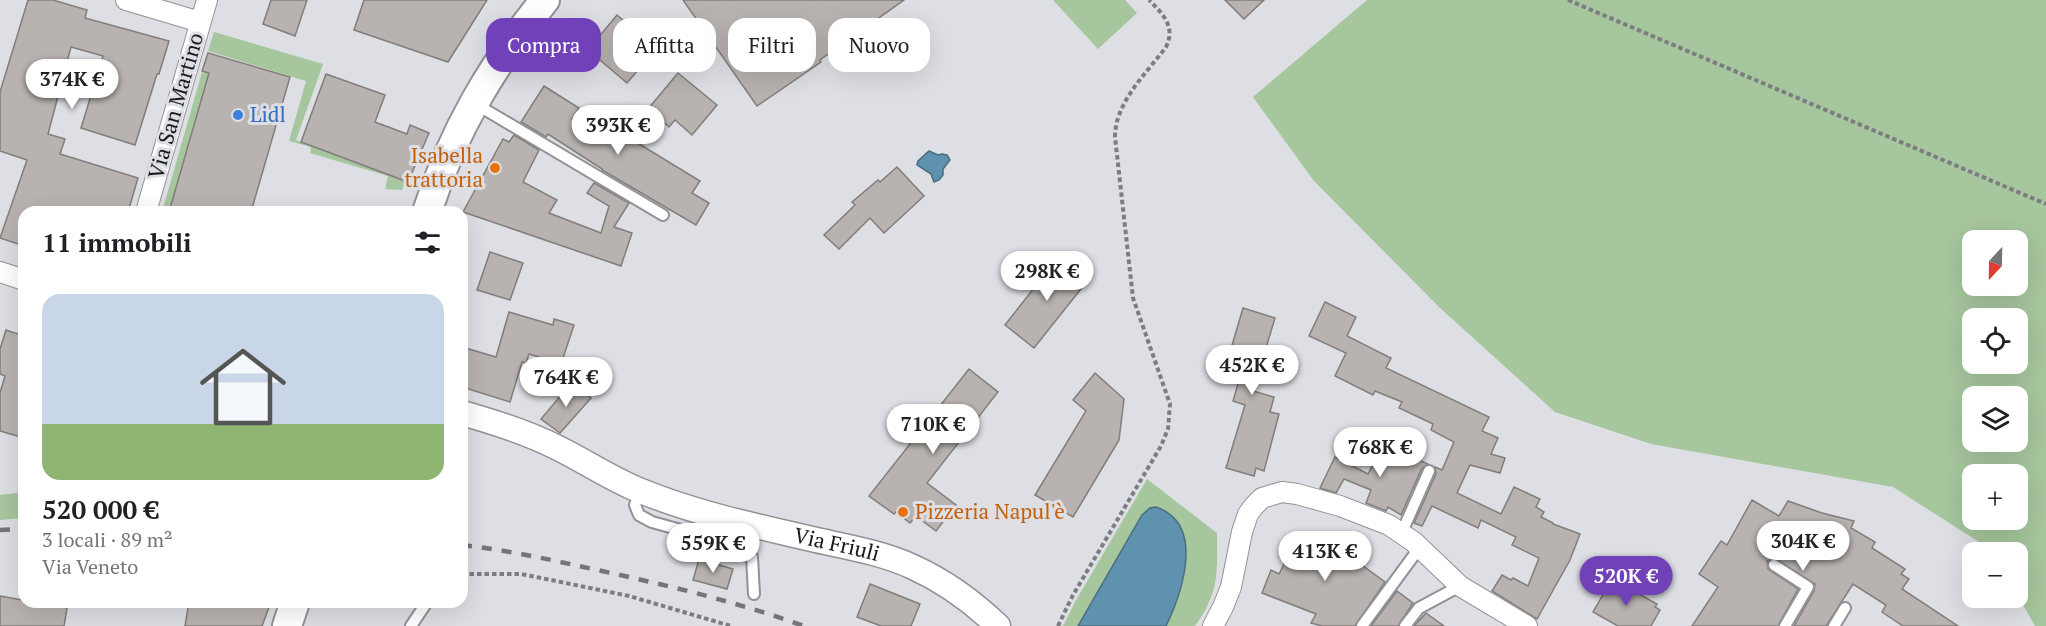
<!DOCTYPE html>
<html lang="it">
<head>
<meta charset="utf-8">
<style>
  body { margin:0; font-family:"PT Serif",serif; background:#f2f2f2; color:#202124; height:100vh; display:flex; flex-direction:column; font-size:22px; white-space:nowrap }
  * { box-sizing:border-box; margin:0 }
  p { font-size:20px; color:#757577 }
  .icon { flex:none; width:33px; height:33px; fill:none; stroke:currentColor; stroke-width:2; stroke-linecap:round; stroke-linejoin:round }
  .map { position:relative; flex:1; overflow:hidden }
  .drawer { position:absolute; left:18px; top:206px; width:450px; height:402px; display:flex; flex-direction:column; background:#fff; border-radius:18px; box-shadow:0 6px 24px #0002 }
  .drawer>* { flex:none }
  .banner { position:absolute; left:486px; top:18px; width:570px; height:54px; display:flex; gap:12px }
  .needle { width:39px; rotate:202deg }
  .buttons { position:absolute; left:1962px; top:230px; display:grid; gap:12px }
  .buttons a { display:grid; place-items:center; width:66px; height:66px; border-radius:12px; background:#fff; box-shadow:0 6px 24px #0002; font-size:30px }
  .price { position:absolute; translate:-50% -51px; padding:0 14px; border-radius:21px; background:#fff; color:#222; font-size:20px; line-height:39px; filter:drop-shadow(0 2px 3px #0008) }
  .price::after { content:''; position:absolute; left:50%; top:36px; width:18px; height:14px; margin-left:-9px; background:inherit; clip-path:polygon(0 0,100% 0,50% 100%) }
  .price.current { background:#7141b9; color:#fff }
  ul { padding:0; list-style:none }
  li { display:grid; align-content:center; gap:12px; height:318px; padding:0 24px }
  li+li { border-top:2px solid #e0e0e0 }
  li span { display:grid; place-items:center; height:186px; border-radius:18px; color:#555 }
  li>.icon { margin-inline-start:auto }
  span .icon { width:108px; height:108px; fill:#fffc; stroke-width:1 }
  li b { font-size:26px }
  h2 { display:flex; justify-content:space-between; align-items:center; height:72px; padding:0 24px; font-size:26px }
  .tag { padding:0 21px; border-radius:18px; background:#fff; box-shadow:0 6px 24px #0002; font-size:21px; line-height:54px }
  .tag.current { background:#7141b9; color:#fff }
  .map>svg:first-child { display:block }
  .green { fill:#a6c69d; fill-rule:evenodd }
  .water { fill:#5e92ae; stroke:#496d81; stroke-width:1.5 }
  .building { fill:#b8b3b0; stroke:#827d7a; stroke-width:1.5 }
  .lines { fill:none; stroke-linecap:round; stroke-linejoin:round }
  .service-casing { stroke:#919297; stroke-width:14 }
  .minor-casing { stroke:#919297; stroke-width:22 }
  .tertiary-casing { stroke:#919297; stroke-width:27 }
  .secondary-casing { stroke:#919297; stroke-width:32 }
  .path { stroke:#7b7d80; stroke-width:4; stroke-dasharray:4.5 3; stroke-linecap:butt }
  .service { stroke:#fff; stroke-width:10 }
  .minor { stroke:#fff; stroke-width:20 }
  .tertiary { stroke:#fff; stroke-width:24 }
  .secondary { stroke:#fff; stroke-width:28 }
  .rail { stroke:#737577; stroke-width:4.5; stroke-dasharray:10 10; stroke-linecap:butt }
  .shop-dot { fill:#3f7fe0; stroke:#dddfe4; stroke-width:2 }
  .food-dot { fill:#e8710a; stroke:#dddfe4; stroke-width:2 }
  .labels { text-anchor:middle; stroke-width:6; stroke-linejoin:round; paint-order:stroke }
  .street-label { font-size:21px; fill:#171819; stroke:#dddfe4 }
  .shop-label { font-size:21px; fill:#366cbe; stroke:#dddfe4; text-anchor:start }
  .food-label { font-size:21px; fill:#c56008; stroke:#dddfe4; text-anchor:end }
</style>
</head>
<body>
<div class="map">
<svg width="2046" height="626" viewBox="0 0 2046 626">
  <rect width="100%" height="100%" fill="#dddfe4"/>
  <!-- green -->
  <g class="green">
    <path d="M1053,0H1125L1137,13L1098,49Z"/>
    <path d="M1367,0H2046V626H2035L2018,596V552H1992L1990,549L1893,487L1651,444L1555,412L1440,308L1314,181L1253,97ZM1972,240H2018V285H1972ZM1972,318H2018V363H1972ZM1972,396H2018V441H1972ZM1972,474H2018V519H1972Z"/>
    <path d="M214,32L323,64L296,140L405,181L402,190L385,189L388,176L310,153L311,147L289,141L306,81L208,51Z"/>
    <path d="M202,72L209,73L169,211L162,212Z"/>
    <path d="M1147,479L1217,533C1217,572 1220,592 1195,626H1166C1180,598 1191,567 1184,536L1142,515L1078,626H1063L1075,602Z"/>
    <path d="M24,492V518L0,520V495Z"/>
  </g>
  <!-- water -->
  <g class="water">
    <path d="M929,151L938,155L942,154L947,155L950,160L943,169V175L939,180L934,182L931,174L917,165L918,161Z"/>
    <path d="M1156,507C1206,524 1182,593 1166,626H1078L1142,515L1150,508Z"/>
  </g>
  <!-- building -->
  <g class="building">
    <path d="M28,0H53L87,10L85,18L169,41L159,74H157L135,145L81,128L103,56L71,47L48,134L65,139L60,154L138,178L128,212H24V246L0,238L27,160L0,151V92Z"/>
    <path d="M271,0H307L295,36L263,24Z"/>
    <path d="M364,0H487L448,62L354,30Z"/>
    <path d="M683,0H904L820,60L821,62L757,106Z"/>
    <path d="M1225,0H1264L1244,19Z"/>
    <path d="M617,15L638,33L632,40L650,56L627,83L588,50Z"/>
    <path d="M208,53L290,77L251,212H169L209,73L202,71Z"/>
    <path d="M678,73L717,105L692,135L675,120L669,127L648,109Z"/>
    <path d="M326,74L385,95L375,122L407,134L410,125L429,133L408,182L301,142Z"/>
    <path d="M544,86L579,108L572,119L598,134L605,123L700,181L692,193L709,203L696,225L602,170V169L548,134L546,137L521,122Z"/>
    <path d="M514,135L539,150L523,182L557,200L549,213L601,233L609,206L587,193L594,183L629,203L614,227L632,233L621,266L463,212L503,139L509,142Z"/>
    <path d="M897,167L924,196L884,233L870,218L839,249L824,235L855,205L852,202L878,180L880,182Z"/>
    <path d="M490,252L523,263L510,300L477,290Z"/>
    <path d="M1059,256L1088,280L1034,348L1005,325Z"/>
    <path d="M1325,302L1356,317L1347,336L1391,358L1386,368L1489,417L1482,431L1498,438L1491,454L1505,458L1500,473L1470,465L1457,493L1501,514L1514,487L1540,499L1536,507L1544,512L1541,517L1553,523V524L1580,534L1570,560L1537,619L1492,591L1502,575L1511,580L1513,578L1528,586L1539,558L1512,545L1516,537L1481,520L1478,528L1432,506L1422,526L1414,523L1436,474L1435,467L1442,470L1454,442L1431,430L1433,424L1399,408L1402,402L1375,391L1373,395L1335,376L1346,353L1309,336Z"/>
    <path d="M1243,308L1275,318L1253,391L1274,397L1270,412L1279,414L1264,471L1256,468L1254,476L1226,468L1245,405L1233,401L1244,363L1228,359Z"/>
    <path d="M509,312L553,325L554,319L574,325L561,364L529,354L526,363L522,362L510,402L462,387V347L496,357Z"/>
    <path d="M6,330L24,336V438L0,431V393L5,376L0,374V349Z"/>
    <path d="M969,369L998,392L927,483L956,505L936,531L916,516L910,523L896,512L894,514L869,496Z"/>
    <path d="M1095,373L1124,399L1119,440L1073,517L1035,495L1086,411L1073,400Z"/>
    <path d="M572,382L591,398L560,433L541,419Z"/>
    <path d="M1384,444L1428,464L1422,468L1401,515L1388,507L1386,511L1366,503L1371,490L1344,479L1336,493L1320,488L1335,457L1368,474Z"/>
    <path d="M1752,500L1779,516L1788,501L1822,513L1854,521L1851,528L1875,542L1872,548L1905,569L1901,574L1909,579L1902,589L1958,626H1903L1882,612L1886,605L1853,584L1826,626H1794L1814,591L1815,584L1774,558L1767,561L1768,569L1798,589L1778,626H1692L1718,587L1699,574L1721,541L1727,545Z"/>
    <path d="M1300,533L1314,539L1317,533L1322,536L1323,534L1338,542L1350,550L1348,555L1385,582L1355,626H1322L1311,623L1316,614L1262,593L1271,570L1279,574Z"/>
    <path d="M699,559L733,569L727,589L693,580Z"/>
    <path d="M1612,579L1657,604L1655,607L1660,610L1651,626H1618L1593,612Z"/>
    <path d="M870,584L920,604L911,626H881L857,617Z"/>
    <path d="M1397,591L1413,603L1398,626H1371Z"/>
    <path d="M0,596L67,608L64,626H0Z"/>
    <path d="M189,602H271L262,626H185Z"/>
    <path d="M1426,613L1444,626H1414Z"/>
  </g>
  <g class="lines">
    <defs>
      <g id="service">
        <path d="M474,103L663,215"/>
        <path d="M640,491L635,505L639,515L652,522L742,547L752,557L754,594"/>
        <path d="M1402,532L1429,471"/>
        <path d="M1774,565L1808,587L1785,626"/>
        <path d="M411,626L427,602"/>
        <path d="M1362,626L1420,547"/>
        <path d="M1405,626L1419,608L1460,586"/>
        <path d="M1834,626L1845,608"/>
      </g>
      <g id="minor">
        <path d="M126,0L200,22"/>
        <path d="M146,212L207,0"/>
        <path d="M0,272L24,280"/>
        <path d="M1213,626L1223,607L1231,587L1242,532L1248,514L1254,506L1262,498L1282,492L1297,494L1340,506L1389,525L1414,542L1460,586L1527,626"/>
      </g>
      <g id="tertiary">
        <path id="s1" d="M462,413C494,422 526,432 556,447C585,461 611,479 641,491C697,514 757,526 816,540C848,547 883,553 913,567C944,581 973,602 998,626"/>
      </g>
      <g id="secondary">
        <path d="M427,212C453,131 492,65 545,0"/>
        <path d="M287,626L295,602"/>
      </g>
    </defs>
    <!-- service casing -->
    <use href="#service" class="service-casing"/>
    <!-- minor casing -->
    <use href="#minor" class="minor-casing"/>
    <!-- tertiary casing -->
    <use href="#tertiary" class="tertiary-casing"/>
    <!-- secondary casing -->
    <use href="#secondary" class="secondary-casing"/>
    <!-- path -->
    <g class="path">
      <path d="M1568,0L2046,204"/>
      <path d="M462,574H521L551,580L629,596L731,626"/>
      <path d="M1058,626L1073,595L1161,446L1168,429L1170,404L1133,298L1115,137C1115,102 1147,73 1166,47C1176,27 1163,14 1149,0"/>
    </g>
    <!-- service -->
    <use href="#service" class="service"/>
    <!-- minor -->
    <use href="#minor" class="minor"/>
    <!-- tertiary -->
    <use href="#tertiary" class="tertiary"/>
    <!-- secondary -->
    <use href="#secondary" class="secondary"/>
    <!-- rail -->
    <g class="rail">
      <path d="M0,530L24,529"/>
      <path d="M462,545C507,550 552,560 597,570C667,585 737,602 804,626"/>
    </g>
  </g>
  <!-- markers -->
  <circle class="shop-dot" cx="238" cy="115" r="6"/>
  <g class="food-dot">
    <circle cx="495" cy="168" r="6"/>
    <circle cx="903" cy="512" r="6"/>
  </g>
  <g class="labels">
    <!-- street labels -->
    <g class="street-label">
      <text transform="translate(176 106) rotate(-74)" y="7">Via San Martino</text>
      <text dy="7" stroke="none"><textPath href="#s1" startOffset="399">Via Friuli</textPath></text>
    </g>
    <!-- shop labels -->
    <g class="shop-label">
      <text x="250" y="122">Lidl</text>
    </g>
    <!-- food labels -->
    <g class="food-label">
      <text x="483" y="163">Isabella<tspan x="483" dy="24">trattoria</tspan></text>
      <text x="915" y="519" text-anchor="start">Pizzeria Napul'è</text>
    </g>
  </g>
</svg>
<div class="buttons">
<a><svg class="needle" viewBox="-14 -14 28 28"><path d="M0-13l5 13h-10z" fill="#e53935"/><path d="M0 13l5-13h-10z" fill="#757577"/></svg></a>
<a><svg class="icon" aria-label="locate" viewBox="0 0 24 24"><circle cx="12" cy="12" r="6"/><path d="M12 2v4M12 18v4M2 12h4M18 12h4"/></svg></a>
<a><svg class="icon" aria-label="layers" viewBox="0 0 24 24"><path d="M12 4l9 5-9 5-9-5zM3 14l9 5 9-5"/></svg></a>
<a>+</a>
<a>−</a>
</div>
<b class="price" style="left:72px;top:110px">374K €</b>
<b class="price" style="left:618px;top:156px">393K €</b>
<b class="price" style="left:1047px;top:302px">298K €</b>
<b class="price" style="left:1252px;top:396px">452K €</b>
<b class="price" style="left:566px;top:408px">764K €</b>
<b class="price" style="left:933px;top:455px">710K €</b>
<b class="price" style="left:1380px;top:478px">768K €</b>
<b class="price" style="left:1803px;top:572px">304K €</b>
<b class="price" style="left:713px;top:574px">559K €</b>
<b class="price" style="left:1325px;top:582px">413K €</b>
<b class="price current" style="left:1626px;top:607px">520K €</b>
<div class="banner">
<a class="tag current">Compra</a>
<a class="tag">Affitta</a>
<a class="tag">Filtri</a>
<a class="tag">Nuovo</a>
</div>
<section class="drawer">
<h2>11 immobili<svg class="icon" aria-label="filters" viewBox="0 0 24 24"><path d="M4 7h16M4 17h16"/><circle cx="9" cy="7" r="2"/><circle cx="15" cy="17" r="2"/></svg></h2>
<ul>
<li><span style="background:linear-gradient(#c9d6e8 70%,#8fb573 0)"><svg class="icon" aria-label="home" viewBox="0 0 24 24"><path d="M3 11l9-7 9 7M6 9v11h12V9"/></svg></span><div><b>520 000 €</b><p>3 locali · 89 m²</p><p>Via Veneto</p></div></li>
</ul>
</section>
</div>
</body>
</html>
